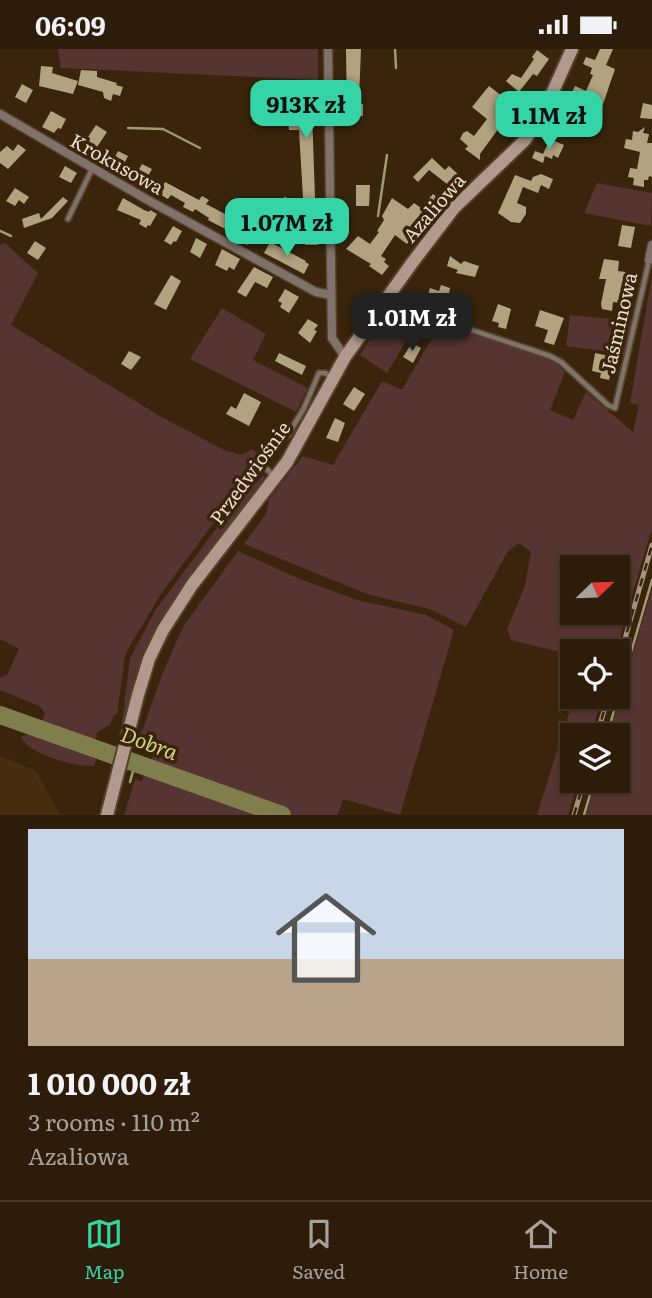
<!DOCTYPE html>
<html lang="en">
<head>
<meta charset="utf-8">
<style>
  body { margin:0; font-family:Literata,serif; background:#382917; color:#f1f3f6; height:100vh; display:flex; flex-direction:column; font-size:26px; white-space:nowrap }
  * { box-sizing:border-box; margin:0 }
  p { font-size:23px; color:#a6a19c }
  .icon { flex:none; width:38px; height:38px; fill:none; stroke:currentColor; stroke-width:2; stroke-linecap:round; stroke-linejoin:round }
  .map { position:relative; height:766px; overflow:hidden }
  .side { display:flex; flex-direction:column; background:#2c1c09; flex:1 }
  .side>* { flex:none }
  .needle { width:46px; rotate:67deg }
  .tools { position:absolute; left:560px; top:506px; display:grid; gap:14px }
  .tools a { display:grid; place-items:center; width:70px; height:70px; border-radius:0px; background:#2c1c09; box-shadow:0 2px 5px #0004,0 0 0 2px #483a2a; font-size:35px }
  .price { position:absolute; translate:-50% -60px; padding:0 16px; border-radius:14px; background:#35d4a7; color:#111; font-size:23px; line-height:46px; filter:drop-shadow(0 2px 4px #0008) }
  .price::after { content:''; position:absolute; left:50%; top:42px; width:21px; height:16px; margin-left:-10px; background:inherit; clip-path:polygon(0 0,100% 0,50% 100%) }
  .price.active { background:#222; color:#fff }
  ul { padding:0; list-style:none }
  li { display:grid; align-content:center; gap:14px; height:371px; padding:0 28px }
  li+li { border-top:2px solid #483a2a }
  li span { display:grid; place-items:center; height:217px; border-radius:0px; color:#555 }
  li>.icon { margin-inline-start:auto }
  span .icon { width:126px; height:126px; fill:#fffc; stroke-width:1 }
  li b { font-size:30px }
  .status { display:flex; justify-content:space-between; align-items:center; height:49px; padding:0 35px; background:#2c1c09; direction:ltr }
  .status svg { height:19px; fill:currentColor }
  .tabs { display:flex; justify-content:space-around; align-items:center; height:98px; border-top:2px solid #483a2a; background:#2c1c09; font-size:19px; color:#a6a19c }
  .tabs a { display:grid; justify-items:center; gap:4px }
  .tabs .active { color:#35d4a7 }
  .map>svg:first-child { display:block }
  .built { fill:#482d0e }
  .green { fill:#563431; fill-rule:evenodd }
  .lines { fill:none; stroke-linecap:round; stroke-linejoin:round }
  .stream { stroke:#9f9a73; stroke-width:2.5 }
  .river { stroke:#7f7e4c; stroke-width:18 }
  .building { fill:#b1a280 }
  .lane-casing { stroke:#56422b; stroke-width:8 }
  .street-casing { stroke:#56422b; stroke-width:11 }
  .secondary-casing { stroke:#56422b; stroke-width:16 }
  .lane { stroke:#80716a; stroke-width:4.5 }
  .street { stroke:#80716a; stroke-width:8 }
  .secondary { stroke:#b1998e; stroke-width:12 }
  .rail-casing { stroke:#a49381; stroke-width:5 }
  .rail { stroke:#3a250c; stroke-width:2.5; stroke-dasharray:8; stroke-linecap:butt }
  .labels { text-anchor:middle; stroke-width:7; stroke-linejoin:round; paint-order:stroke }
  .street-label { font-size:19px; fill:#eadbcd; stroke:#3a250c }
  .water-label { font-size:21px; font-style:italic; fill:#d3d284; stroke:#3a250c }
</style>
</head>
<body>
<div class="status"><b>06:09</b><svg viewBox="0 0 49 12"><path d="M0 12V9h3v3zM5 12V6h3v6zM10 12V3h3v9zM15 12V0h3v12zM26 1h20v11H26zM47 4h2v5h-2z"/></svg></div>
<div class="map">
<svg width="652" height="766" viewBox="0 0 652 766">
  <rect width="100%" height="100%" fill="#3a250c"/>
  <!-- built -->
  <path class="built" d="M0,707L36,722L60,766H0Z"/>
  <!-- green -->
  <g class="green">
    <path d="M58,0H318V31L61,19Z"/>
    <path d="M597,134L652,144L651,177L584,164Z"/>
    <path d="M5,194L38,224L11,276L158,366L224,401L242,406L252,400L258,405L257,413L260,420L218,468L161,545L128,600L125,607L117,665L114,666L110,676L97,683L95,695L41,675L45,664L39,657L0,641V629L7,626L19,600L0,590V196Z"/>
    <path d="M652,226V479L616,602H572V606L511,591L507,580L525,537L531,503L519,494L508,502L466,578L429,560L367,545L244,495L266,465L269,450L303,407L333,416L382,332L402,341L441,273L554,312L565,323L550,361L573,371L586,343L633,383L639,356L630,354ZM572,518H618V564H572Z"/>
    <path d="M222,259L266,285L253,311L308,339L296,363L190,310Z"/>
    <path d="M388,260L421,267L387,324L360,306Z"/>
    <path d="M570,266L632,272L624,305L566,297Z"/>
    <path d="M265,425L262,435L167,561L144,606L124,674H122L130,609L156,560L233,457Z"/>
    <path d="M238,502L300,530L357,551L426,566L454,581L400,766L343,750L338,766H124L135,731L142,732L145,722L207,743L209,735L151,714L155,700L134,694L136,687L142,682L163,623L184,576Z"/>
    <path d="M652,539V766H586L596,732H618V686H609Z"/>
    <path d="M574,648H602L591,686H572V732H578L568,766H537Z"/>
    <path d="M31,684L96,710L94,717C74,718 29,705 21,688Z"/>
  </g>
  <g class="lines">
    <!-- stream -->
    <g class="stream">
      <path d="M395,0L396,19"/>
      <path d="M128,79L163,80L200,99"/>
      <path d="M285,149L310,163"/>
      <path d="M378,167L387,106"/>
      <path d="M0,182L11,187"/>
      <path d="M607,686L652,531"/>
      <path d="M130,733L135,715"/>
      <path d="M584,766L594,732"/>
    </g>
    <!-- river -->
    <path class="river" d="M0,666L282,766"/>
  </g>
  <!-- building -->
  <g class="building">
    <path d="M346,0H361L359,49V55H363V67H347Z"/>
    <path d="M600,0H613L606,16L615,20L602,58L587,52L577,76L560,69L575,37L586,42L593,26L590,25L592,19L583,15L586,8L595,11Z"/>
    <path d="M537,1L549,10L537,27L533,25L519,43L506,32L512,25L521,29L534,10L532,8Z"/>
    <path d="M41,17L53,18L52,24L78,32L73,45L39,37Z"/>
    <path d="M81,21L97,22V28L117,34L116,36L123,38L120,47L113,45L111,52L104,49L103,43L78,36Z"/>
    <path d="M22,35L33,41L26,54L15,48Z"/>
    <path d="M489,37L515,57L480,105V111L465,100L468,97L460,90L463,84L467,82L474,87L487,70L472,58Z"/>
    <path d="M298,40H312V44L314,45L312,62L315,149H303L299,81H289L288,69H298Z"/>
    <path d="M643,54L652,56V70L640,69Z"/>
    <path d="M51,62L66,70L61,80L58,79L54,84L42,78Z"/>
    <path d="M96,76L107,83L97,98L86,91Z"/>
    <path d="M645,78L643,84L649,85L647,94H652V128L649,127L648,131H644V138L633,136L634,129L628,128L630,119L637,120L640,103L624,99L626,90L632,91L633,82L638,83Z"/>
    <path d="M550,90L564,96L558,109L553,106L552,110L545,107L543,114L532,109L535,102L543,105Z"/>
    <path d="M18,95L26,101L8,120L0,114V103L7,97L13,102Z"/>
    <path d="M118,102L128,107L120,123L110,118Z"/>
    <path d="M432,109L445,121L449,117L461,128L451,138L429,121L418,133L413,128Z"/>
    <path d="M142,115L152,120L143,136L133,131Z"/>
    <path d="M65,117L77,124L71,134L59,128Z"/>
    <path d="M541,125L553,130L549,140L541,136L538,144L523,138L517,154L526,158V165L520,174L511,173L498,164L515,126L531,132L533,128Z"/>
    <path d="M165,133L199,151L202,147L209,151L206,155L246,176L244,179L254,185L248,196L234,191L235,189L230,186L231,183L208,171L209,169L195,160L193,163L183,158L185,154L171,146L168,150L159,145Z"/>
    <path d="M356,136H370L369,157H356Z"/>
    <path d="M15,139L29,148L24,155L19,151L15,157L6,152Z"/>
    <path d="M433,145L445,155L429,174L420,166L410,178L416,182L407,195L395,186L381,207L386,210L384,213L389,217L382,226L369,217L371,215L346,200L358,187L370,195L379,183L377,182L384,171L382,167L392,149L408,160L414,154L421,159Z"/>
    <path d="M63,148L68,152L52,169L24,179L22,170L39,164L41,170Z"/>
    <path d="M123,149L144,161L149,163L150,161L157,165L150,177L148,176L146,179L139,175L141,171L117,161Z"/>
    <path d="M622,176L635,178L631,199L618,197Z"/>
    <path d="M173,177L182,182L176,193L174,192L171,196L164,192Z"/>
    <path d="M308,178H317L318,196H305V184H308Z"/>
    <path d="M196,189L207,195L200,209L190,203Z"/>
    <path d="M35,192L46,199L38,211L27,204Z"/>
    <path d="M270,193L306,212L305,213L309,215L304,225L264,204Z"/>
    <path d="M222,200L240,210L234,221L229,218L227,222L215,216Z"/>
    <path d="M450,207L461,215L464,212L479,217L475,228L456,224L458,221L447,217Z"/>
    <path d="M604,210L619,212L618,222L626,223L623,245L627,246L626,255L613,253L612,262L602,260L601,255L606,230H599Z"/>
    <path d="M254,218L273,228L267,239L255,233L246,248L237,243Z"/>
    <path d="M171,226L181,232L166,261L154,255Z"/>
    <path d="M441,236L450,239L449,245L457,248L453,260L426,253L430,239L439,242Z"/>
    <path d="M285,240L299,248L289,264L280,258L282,254L278,252Z"/>
    <path d="M498,255L511,260L506,280L498,278L499,274L492,272Z"/>
    <path d="M540,261L564,269L554,296L544,293L548,281L535,277Z"/>
    <path d="M308,270L318,276L314,281L317,282L310,294L298,284Z"/>
    <path d="M412,294L421,299L413,314L403,308Z"/>
    <path d="M129,302L141,308L131,321L121,315Z"/>
    <path d="M279,304L306,317L302,326L275,312Z"/>
    <path d="M595,304L614,308L609,331L600,329L601,324L592,322Z"/>
    <path d="M354,338L365,345L354,362L343,355Z"/>
    <path d="M244,344L261,353L249,377L226,365L231,357L236,360Z"/>
    <path d="M335,369L345,374L338,393L326,389Z"/>
  </g>
  <g class="lines">
    <defs>
      <g id="lane">
        <path d="M68,170L92,120"/>
        <path d="M386,250L393,255L550,307L561,313L608,356L615,359L649,212"/>
        <path d="M274,427L260,414V406L288,386L304,359L319,324H325L333,329"/>
      </g>
      <g id="street">
        <path d="M328,0L332,289L345,308"/>
        <path d="M0,65L146,150L316,243L331,246"/>
        <path d="M649,211L652,196"/>
      </g>
      <path id="secondary" d="M107,766L138,646L149,610L163,581L192,536L287,413L345,308L412,214L454,159L525,91L546,58L572,0"/>
    </defs>
    <!-- lane casing -->
    <use href="#lane" class="lane-casing"/>
    <!-- street casing -->
    <use href="#street" class="street-casing"/>
    <!-- secondary casing -->
    <use href="#secondary" class="secondary-casing"/>
    <!-- lane -->
    <use href="#lane" class="lane"/>
    <!-- street -->
    <use href="#street" class="street"/>
    <!-- secondary -->
    <use href="#secondary" class="secondary"/>
    <defs>
      <g id="rail">
        <path d="M618,614L652,496"/>
        <path d="M597,686L608,648"/>
        <path d="M574,766L584,732"/>
      </g>
    </defs>
    <!-- rail casing -->
    <use href="#rail" class="rail-casing"/>
    <!-- rail -->
    <use href="#rail" class="rail"/>
  </g>
  <g class="labels">
    <!-- street labels -->
    <g class="street-label">
      <text transform="translate(117 115) rotate(29)" y="7">Krokusowa</text>
      <text transform="translate(434 159) rotate(-49)" y="7">Azaliowa</text>
      <text transform="translate(619 274) rotate(-77)" y="7">Jaśminowa</text>
      <text transform="translate(250 424) rotate(-54)" y="7">Przedwiośnie</text>
    </g>
    <!-- water labels -->
    <g class="water-label">
      <text transform="translate(149 695) rotate(20)" y="7">Dobra</text>
    </g>
  </g>
</svg>
<div class="tools">
<a><svg class="needle" viewBox="-14 -14 28 28"><path d="M0-13l5 13h-10z" fill="#e53935"/><path d="M0 13l5-13h-10z" fill="#a6a19c"/></svg></a>
<a><svg class="icon" aria-label="locate" viewBox="0 0 24 24"><circle cx="12" cy="12" r="6"/><path d="M12 2v4M12 18v4M2 12h4M18 12h4"/></svg></a>
<a><svg class="icon" aria-label="layers" viewBox="0 0 24 24"><path d="M12 4l9 5-9 5-9-5zM3 14l9 5 9-5"/></svg></a>
</div>
<b class="price" style="left:306px;top:91px">913K zł</b>
<b class="price" style="left:549px;top:102px">1.1M zł</b>
<b class="price" style="left:287px;top:209px">1.07M zł</b>
<b class="price active" style="left:412px;top:304px">1.01M zł</b>
</div>
<section class="side">
<ul>
<li><span style="background:linear-gradient(#c9d6e8 60%,#b9a48a 0)"><svg class="icon" aria-label="home" viewBox="0 0 24 24"><path d="M3 11l9-7 9 7M6 9v11h12V9"/></svg></span><div><b>1 010 000 zł</b><p>3 rooms · 110 m²</p><p>Azaliowa</p></div></li>
</ul>
</section>
<nav class="tabs">
<a class="active"><svg class="icon" aria-label="map" viewBox="0 0 24 24"><path d="M3 6l6-2 6 2 6-2v14l-6 2-6-2-6 2zM9 4v14M15 6v14"/></svg>Map</a>
<a><svg class="icon" aria-label="saved" viewBox="0 0 24 24"><path d="M7 4h10v16l-5-4-5 4z"/></svg>Saved</a>
<a><svg class="icon" aria-label="home" viewBox="0 0 24 24"><path d="M3 11l9-7 9 7M6 9v11h12V9"/></svg>Home</a>
</nav>
</body>
</html>
